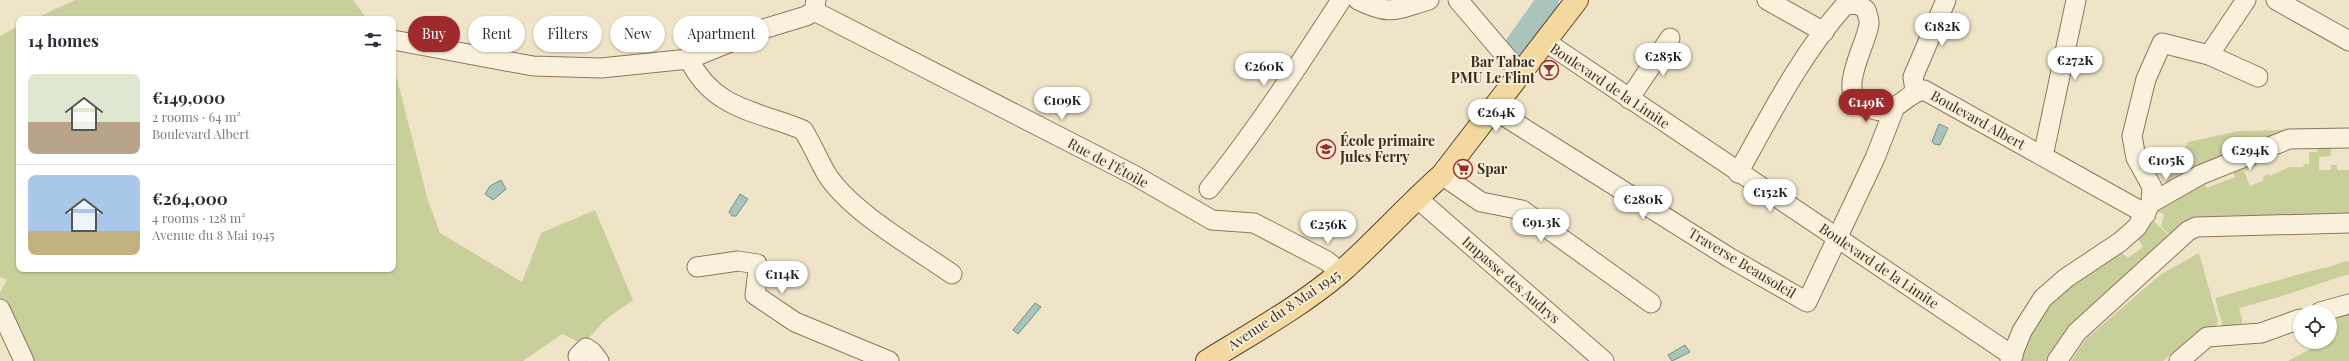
<!DOCTYPE html>
<html lang="en">
<head>
<meta charset="utf-8">
<style>
  body { margin:0; font-family:"Playfair Display",serif; background:#f7f7f7; color:#2b2b33; height:100vh; display:flex; flex-direction:column; font-size:15px; white-space:nowrap }
  * { box-sizing:border-box; margin:0 }
  p { font-size:13px; color:#7c7c81 }
  .icon { flex:none; width:22px; height:22px; fill:none; stroke:currentColor; stroke-width:2; stroke-linecap:round; stroke-linejoin:round }
  .map { position:relative; flex:1; overflow:hidden }
  .side { position:absolute; left:16px; top:16px; width:380px; height:256px; display:flex; flex-direction:column; background:#fff; border-radius:8px; box-shadow:0 1px 3px #0004 }
  .side>* { flex:none }
  .top-card { position:absolute; left:408px; top:16px; width:380px; height:36px; display:flex; gap:8px }
  .controls { position:absolute; left:2293px; top:305px; display:grid; gap:8px }
  .controls a { display:grid; place-items:center; width:44px; height:44px; border-radius:50%; background:#fff; box-shadow:0 1px 3px #0004; font-size:20px }
  .price { position:absolute; translate:-50% -34px; padding:0 9px; border-radius:14px; background:#fff; color:#222; font-size:13px; line-height:26px; filter:drop-shadow(0 1px 2px #0008) }
  .price::after { content:''; position:absolute; left:50%; top:24px; width:12px; height:9px; margin-left:-6px; background:inherit; clip-path:polygon(0 0,100% 0,50% 100%) }
  .price.on { background:#9e2a2b; color:#fff }
  ul { padding:0; list-style:none }
  li { display:flex; align-items:center; gap:12px; height:100px; padding:0 12px }
  li+li { border-top:1px solid #e1e1e2 }
  li span { display:grid; place-items:center; flex:none; width:112px; height:80px; border-radius:8px; color:#555 }
  li>.icon { margin-inline-start:auto }
  span .icon { width:48px; height:48px; fill:#fffc; stroke-width:1 }
  li b { font-size:17px }
  h2 { display:flex; justify-content:space-between; align-items:center; height:48px; padding:0 12px; font-size:17px }
  .chip { padding:0 14px; border-radius:18px; background:#fff; box-shadow:0 1px 3px #0004; font-size:14px; line-height:36px }
  .chip.on { background:#9e2a2b; color:#fff }
  .map>svg:first-child { display:block }
  .green { fill:#c9cf9b }
  .water { fill:#a9c4bc; stroke:#6f938a }
  .lines { fill:none; stroke-linecap:round; stroke-linejoin:round }
  .river { stroke:#a9c4bc; stroke-width:22 }
  .minor-casing { stroke:#8d765c; stroke-width:21 }
  .major-casing { stroke:#5b4430; stroke-width:24 }
  .minor { stroke:#faf1dc; stroke-width:19 }
  .major { stroke:#f3d9a0; stroke-width:22 }
  .labels { text-anchor:middle; stroke-width:4; stroke-linejoin:round; paint-order:stroke }
  .poi-label { font-size:14px; font-weight:bold; fill:#3d2e20; stroke:#f7eed8; text-anchor:start }
  .street-label { font-size:14px; fill:#3d2e20; stroke:#f7eed8 }
</style>
</head>
<body>
<div class="map">
<svg width="2349" height="361" viewBox="0 0 2349 361">
  <rect width="100%" height="100%" fill="#f0e4c8"/>
  <!-- green -->
  <g class="green">
    <path d="M75,0H353L367,19H34Z"/>
    <path d="M19,26V269H393V63L427,197L440,233L522,282L541,233L595,210L633,300L605,320L583,344L562,334L523,361H30L0,297V292L7,280L0,277V36Z"/>
    <path d="M2286,130L2160,193L2188,142L2239,131Z"/>
    <path d="M2317,144H2332L2331,156L2319,157V170H2331V165H2337V170H2349V217L2173,239L2161,226L2164,214L2155,211L2203,181L2207,188L2235,177L2232,168L2255,159L2257,166L2244,171L2250,186L2264,180L2263,177L2268,174L2270,176L2289,167H2303L2304,164H2309V152H2317Z"/>
    <path d="M2153,220L2172,239L2052,361H2015L2055,295L2118,250L2128,258L2143,247L2137,237Z"/>
    <path d="M2199,253L2218,321L2216,327L2199,330L2163,361H2071L2086,339L2160,275Z"/>
    <path d="M2349,261V274L2279,297L2239,308L2242,319V328L2223,327L2215,298L2322,268C2332,268 2338,262 2349,261Z"/>
    <path d="M2349,310V361H2288L2314,347L2312,342H2330V316Z"/>
  </g>
  <!-- water -->
  <g class="water">
    <path d="M1939,124L1948,128L1940,145L1934,144L1932,141Z"/>
    <path d="M501,180L506,189L493,200L485,194L490,186Z"/>
    <path d="M740,194L748,199L736,216H732L729,212Z"/>
    <path d="M1035,303L1041,307L1018,334L1013,330Z"/>
    <path d="M1685,345L1690,352L1672,361L1668,355Z"/>
  </g>
  <g class="lines">
    <!-- river -->
    <path class="river" d="M1513,49L1548,0"/>
    <defs>
      <g id="minor">
        <path d="M1358,0C1391,16 1394,10 1429,0"/>
        <path d="M1458,0L1521,74"/>
        <path d="M1767,0L1824,32"/>
        <path d="M2276,0L2349,41"/>
        <path d="M814,11L1134,175L1212,220L1254,223L1327,261L1340,272"/>
        <path d="M393,40L533,66L601,68L689,59L760,30L806,16L814,11L816,0"/>
        <path d="M1546,42L2013,356"/>
        <path d="M2209,55L2258,77"/>
        <path d="M689,59C713,110 758,111 803,130C812,144 818,159 826,173C849,211 915,248 952,274"/>
        <path d="M1915,91L1913,77L1946,0"/>
        <path d="M1629,99L1670,38"/>
        <path d="M1493,109L1730,258L1807,302L1875,158L1895,107"/>
        <path d="M2043,156L2076,0"/>
        <path d="M1738,173C1770,116 1801,54 1845,5L1858,4L1866,10C1867,14 1870,20 1869,24C1866,48 1832,97 1869,108C1875,110 1880,112 1887,110C1901,107 1908,93 1924,90L2146,214"/>
        <path d="M1442,175L1481,202L1522,210L1651,303"/>
        <path d="M1209,189C1257,129 1299,65 1341,0"/>
        <path d="M1418,199L1604,361"/>
        <path d="M2151,203L2200,175L2289,139L2349,138"/>
        <path d="M697,267L738,261L757,264L758,271L755,295L795,322L889,361"/>
        <path d="M0,309L24,361"/>
        <path d="M2320,312L2349,304"/>
        <path d="M578,356L586,348L592,352L599,361"/>
        <path d="M2010,361L2022,331L2043,298L2066,278L2120,242L2137,227L2151,203L2152,187L2136,158L2132,136L2146,79L2162,43L2209,55L2246,0"/>
        <path d="M2057,361L2077,332L2188,231L2196,227L2349,223"/>
        <path d="M2179,361L2207,337L2261,333L2300,319"/>
      </g>
      <path id="major" d="M1207,361C1252,333 1300,307 1341,272C1376,241 1407,206 1442,175L1577,0"/>
    </defs>
    <!-- minor casing -->
    <use href="#minor" class="minor-casing"/>
    <!-- major casing -->
    <use href="#major" class="major-casing"/>
    <!-- minor -->
    <use href="#minor" class="minor"/>
    <!-- major -->
    <use href="#major" class="major"/>
  </g>
  <!-- icons -->
  <defs>
    <symbol id="bar-ring" viewBox="-11 -11 22 22"><circle r="9.5" fill="#f7eed8" stroke="#9e2a2b" stroke-width="1.5"/><path d="M-6-5H6L.8 .8V4.5H3.5V6h-7V4.5H-.8V.8Z" fill="#9e2a2b"/></symbol>
    <symbol id="school-ring" viewBox="-11 -11 22 22"><circle r="9.5" fill="#f7eed8" stroke="#9e2a2b" stroke-width="1.5"/><path d="M0-5L7-2L0 1L-7-2ZM-4 1L0 2.5L4 1V4Q0 6-4 4Z" fill="#9e2a2b"/></symbol>
    <symbol id="supermarket-ring" viewBox="-11 -11 22 22"><circle r="9.5" fill="#f7eed8" stroke="#9e2a2b" stroke-width="1.5"/><path d="M-6-5.5h2.5l.6 2H6L4.5 2H-2.5L-4.4-4H-6ZM-1.5 3.2a1.3 1.3 0 1 0 .1 0ZM3 3.2a1.3 1.3 0 1 0 .1 0Z" fill="#9e2a2b"/></symbol>
  </defs>
  <g fill-rule="evenodd">
    <use href="#bar-ring" x="1538" y="59" width="22" height="22"/>
    <use href="#school-ring" x="1315" y="138" width="22" height="22"/>
    <use href="#supermarket-ring" x="1452" y="158" width="22" height="22"/>
  </g>
  <g class="labels">
    <!-- poi labels -->
    <g class="poi-label">
      <text x="1535" y="67" text-anchor="end">Bar Tabac<tspan x="1535" dy="16">PMU Le Flint</tspan></text>
      <text x="1340" y="146">École primaire<tspan x="1340" dy="16">Jules Ferry</tspan></text>
      <text x="1477" y="174">Spar</text>
    </g>
    <!-- street labels -->
    <g class="street-label">
      <text transform="translate(1610 86) rotate(34)" y="5">Boulevard de la Limite</text>
      <text transform="translate(1978 120) rotate(29)" y="5">Boulevard Albert</text>
      <text transform="translate(1108 163) rotate(28)" y="5">Rue de l'Étoile</text>
      <text transform="translate(1742 263) rotate(31)" y="5">Traverse Beausoleil</text>
      <text transform="translate(1879 266) rotate(34)" y="5">Boulevard de la Limite</text>
      <text transform="translate(1511 280) rotate(41)" y="5">Impasse des Audrys</text>
      <text transform="translate(1284 310) rotate(-34)" y="5">Avenue du 8 Mai 1945</text>
    </g>
  </g>
</svg>
<div class="controls">
<a><svg class="icon" aria-label="locate" viewBox="0 0 24 24"><circle cx="12" cy="12" r="6"/><path d="M12 2v4M12 18v4M2 12h4M18 12h4"/></svg></a>
</div>
<b class="price" style="left:1942px;top:47px">€182K</b>
<b class="price" style="left:1663px;top:77px">€285K</b>
<b class="price" style="left:2075px;top:81px">€272K</b>
<b class="price" style="left:1264px;top:87px">€260K</b>
<b class="price" style="left:1062px;top:121px">€109K</b>
<b class="price on" style="left:1866px;top:123px">€149K</b>
<b class="price" style="left:1496px;top:133px">€264K</b>
<b class="price" style="left:2250px;top:171px">€294K</b>
<b class="price" style="left:2166px;top:181px">€105K</b>
<b class="price" style="left:1770px;top:213px">€152K</b>
<b class="price" style="left:1643px;top:220px">€280K</b>
<b class="price" style="left:1541px;top:243px">€91.3K</b>
<b class="price" style="left:1328px;top:245px">€256K</b>
<b class="price" style="left:782px;top:295px">€114K</b>
<div class="top-card">
<a class="chip on">Buy</a>
<a class="chip">Rent</a>
<a class="chip">Filters</a>
<a class="chip">New</a>
<a class="chip">Apartment</a>
</div>
<section class="side">
<h2>14 homes<svg class="icon" aria-label="filters" viewBox="0 0 24 24"><path d="M4 7h16M4 17h16"/><circle cx="9" cy="7" r="2"/><circle cx="15" cy="17" r="2"/></svg></h2>
<ul>
<li><span style="background:linear-gradient(#dfe7d0 60%,#b9a48a 0)"><svg class="icon" aria-label="home" viewBox="0 0 24 24"><path d="M3 11l9-7 9 7M6 9v11h12V9"/></svg></span><div><b>€149,000</b><p>2 rooms · 64 m²</p><p>Boulevard Albert</p></div></li>
<li><span style="background:linear-gradient(#a9c7e8 70%,#c2b280 0)"><svg class="icon" aria-label="home" viewBox="0 0 24 24"><path d="M3 11l9-7 9 7M6 9v11h12V9"/></svg></span><div><b>€264,000</b><p>4 rooms · 128 m²</p><p>Avenue du 8 Mai 1945</p></div></li>
</ul>
</section>
</div>
</body>
</html>
